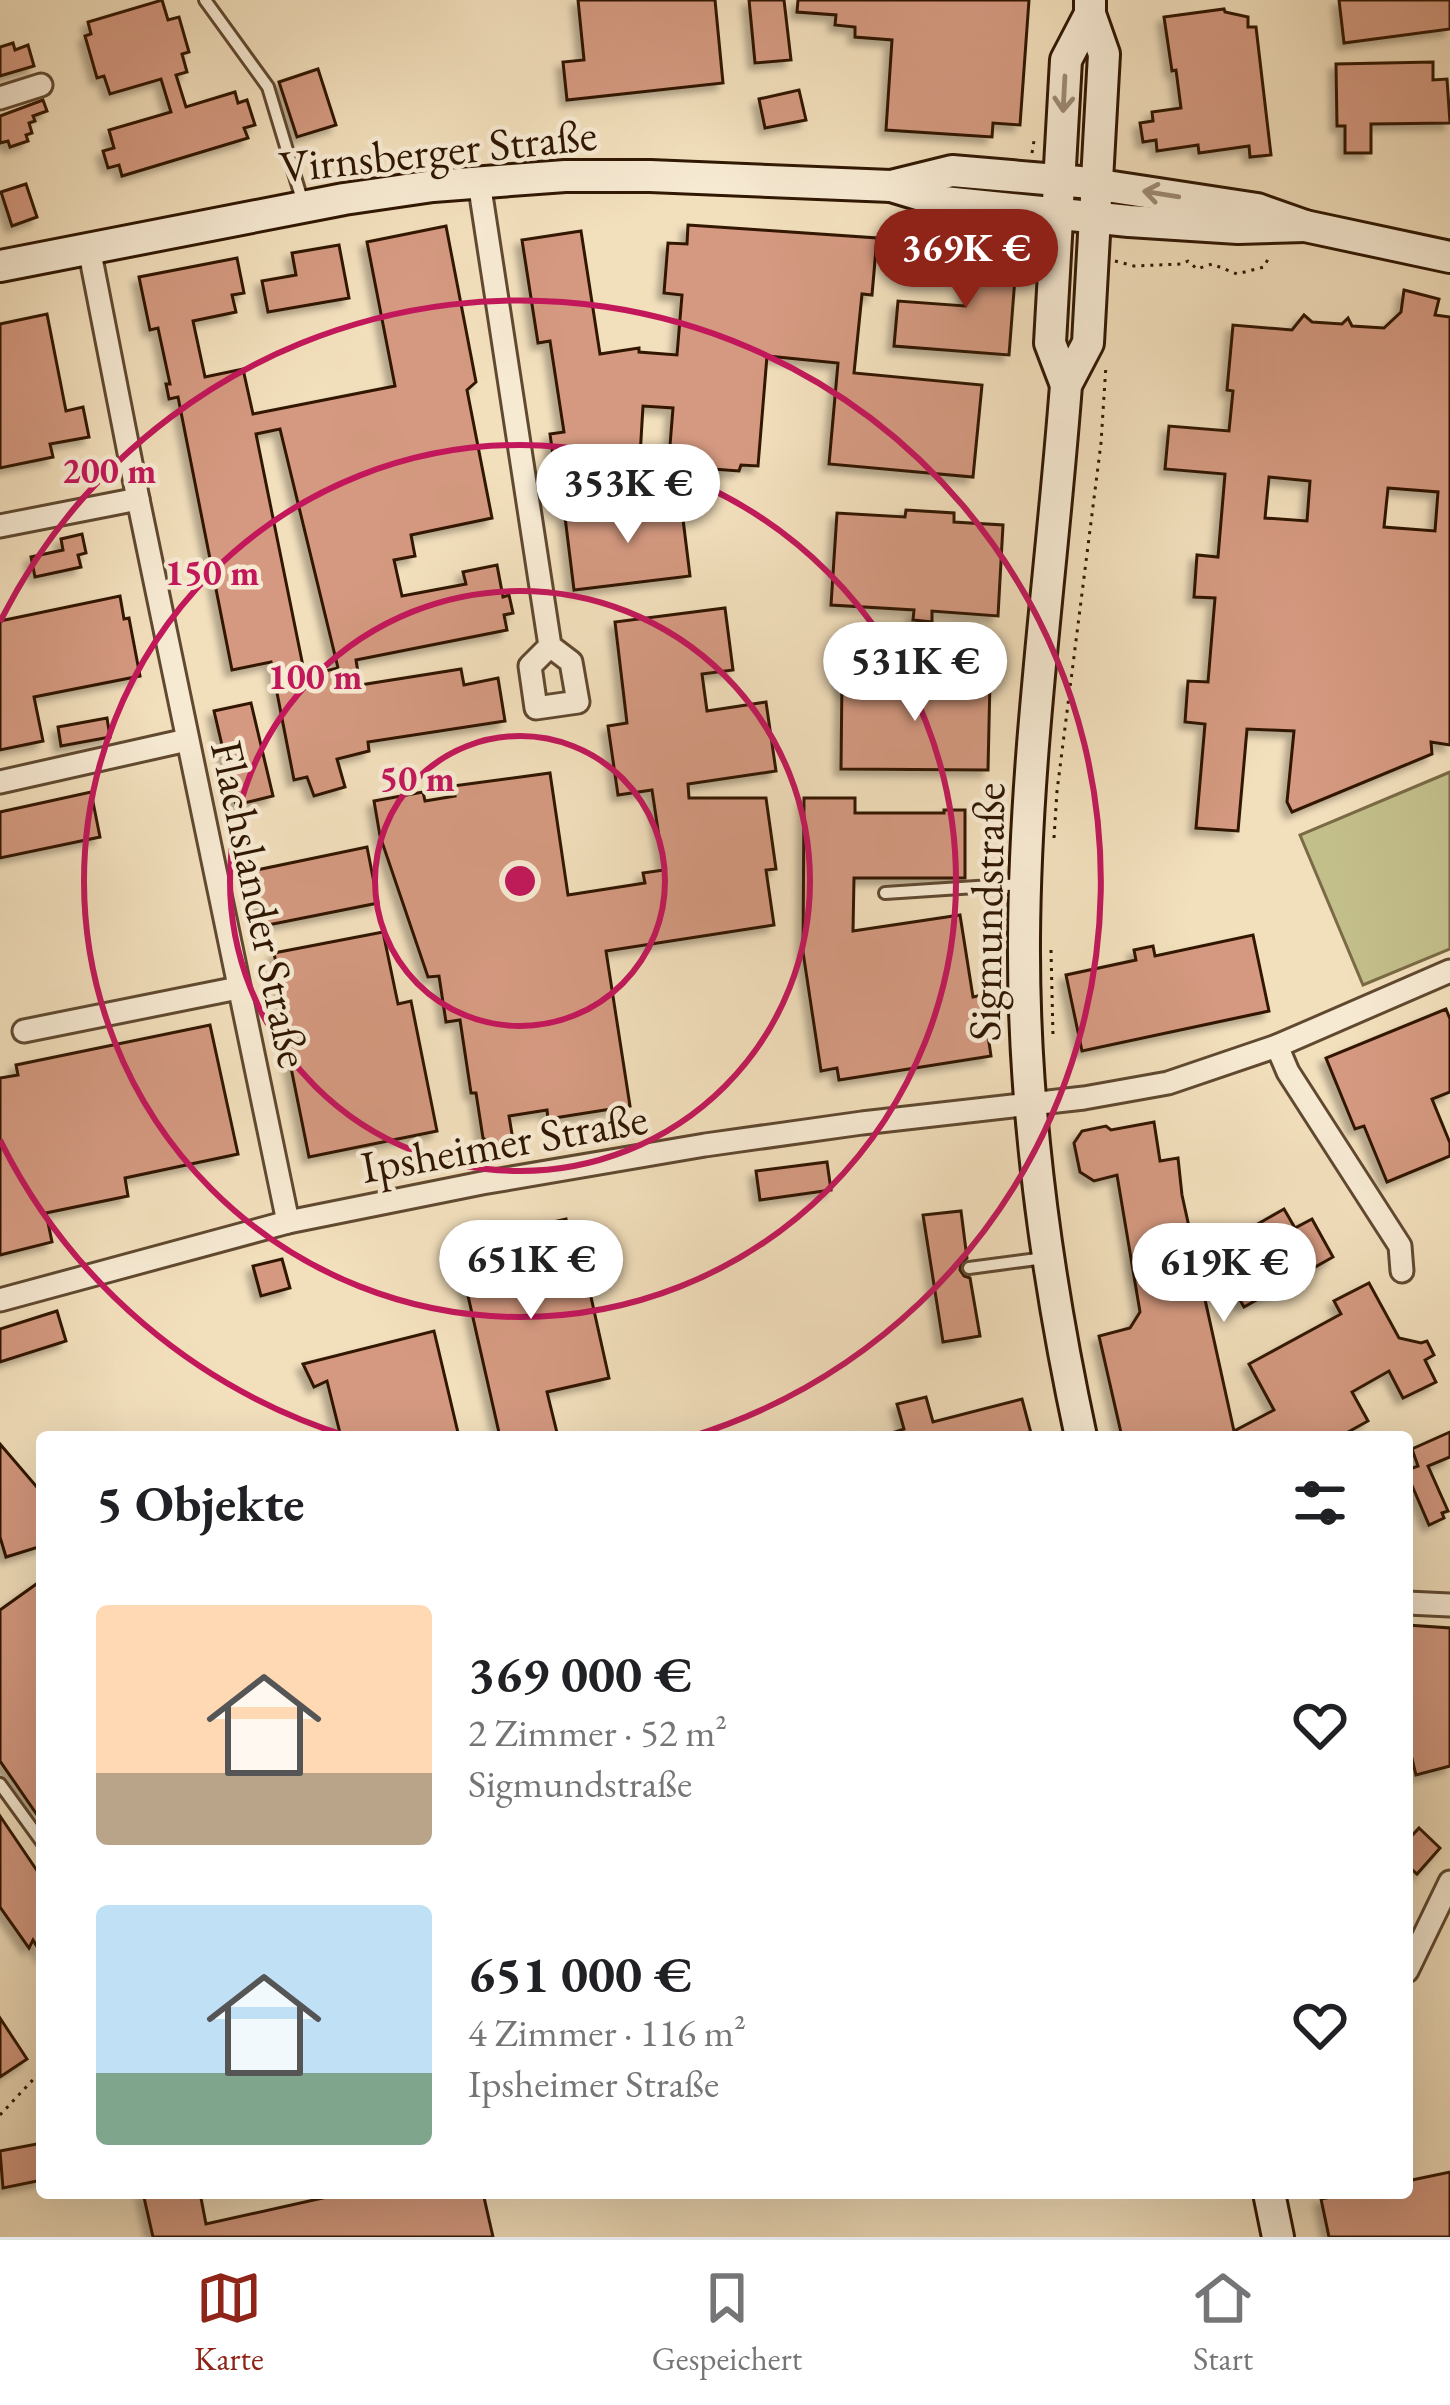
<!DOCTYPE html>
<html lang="de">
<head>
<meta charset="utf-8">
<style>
  body { margin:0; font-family:"EB Garamond",serif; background:#f6f6f6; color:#202124; height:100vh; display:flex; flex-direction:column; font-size:45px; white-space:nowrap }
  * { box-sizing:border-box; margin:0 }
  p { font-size:39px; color:#757577 }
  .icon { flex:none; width:66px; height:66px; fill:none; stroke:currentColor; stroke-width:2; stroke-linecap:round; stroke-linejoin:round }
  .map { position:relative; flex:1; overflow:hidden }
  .sheet { position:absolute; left:36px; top:1431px; width:1377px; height:768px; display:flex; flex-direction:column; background:#fff; border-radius:12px; box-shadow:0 12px 48px #0002 }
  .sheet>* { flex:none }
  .price { position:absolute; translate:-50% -102px; padding:0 27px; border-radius:42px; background:#fff; color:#222; font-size:39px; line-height:78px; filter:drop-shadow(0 3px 6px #0008) }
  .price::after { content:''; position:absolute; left:50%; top:72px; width:36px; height:27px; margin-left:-18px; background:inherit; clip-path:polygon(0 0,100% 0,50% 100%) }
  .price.on { background:#8f2418; color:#fff }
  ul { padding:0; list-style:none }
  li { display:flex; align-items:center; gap:36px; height:300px; padding:0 60px }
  li span { display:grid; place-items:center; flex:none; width:336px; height:240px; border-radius:12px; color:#555 }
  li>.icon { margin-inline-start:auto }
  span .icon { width:144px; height:144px; fill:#fffc; stroke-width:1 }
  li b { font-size:51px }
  h2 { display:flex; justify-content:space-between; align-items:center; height:144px; padding:0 60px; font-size:51px }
  .tab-bar { display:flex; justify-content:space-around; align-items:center; height:168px; border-top:3px solid #e0e0e0; background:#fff; font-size:33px; color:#757577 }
  .tab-bar a { display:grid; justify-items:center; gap:6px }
  .tab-bar .on { color:#8f2418 }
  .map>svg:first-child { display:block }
  .green { fill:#c3bf8b; stroke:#7a6b46; stroke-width:3 }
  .building { fill:#d49980; stroke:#301702; stroke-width:3; fill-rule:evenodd; filter:url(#shadow) }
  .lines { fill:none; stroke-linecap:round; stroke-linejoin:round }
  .lane-casing { stroke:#604930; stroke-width:16 }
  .street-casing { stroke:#604930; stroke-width:27 }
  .secondary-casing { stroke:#301702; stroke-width:36 }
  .path { stroke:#301702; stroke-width:3; stroke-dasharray:3 6; stroke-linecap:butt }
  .lane { stroke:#f7ead3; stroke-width:10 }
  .street { stroke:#f7ead3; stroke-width:21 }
  .secondary { stroke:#f7ead3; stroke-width:30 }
  .oneway { stroke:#9d8b75 }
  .ring { fill:none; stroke:#c2185b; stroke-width:6 }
  .labels { text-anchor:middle; stroke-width:9; stroke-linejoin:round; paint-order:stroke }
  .street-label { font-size:45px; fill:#301702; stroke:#f7ead3 }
  .centre { fill:#c2185b; stroke:#f7ead3; stroke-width:6 }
  .ring-label { font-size:36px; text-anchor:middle; font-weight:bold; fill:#c2185b; stroke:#f7ead3; stroke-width:9; stroke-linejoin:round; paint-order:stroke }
</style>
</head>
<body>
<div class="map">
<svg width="1450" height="2237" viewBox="0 0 1450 2237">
  <defs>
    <filter id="shadow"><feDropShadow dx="-6" dy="6" stdDeviation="3" flood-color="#0004"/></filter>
  </defs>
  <rect width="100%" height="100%" fill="#f2dfbc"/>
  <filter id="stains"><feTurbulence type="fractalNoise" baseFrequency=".00167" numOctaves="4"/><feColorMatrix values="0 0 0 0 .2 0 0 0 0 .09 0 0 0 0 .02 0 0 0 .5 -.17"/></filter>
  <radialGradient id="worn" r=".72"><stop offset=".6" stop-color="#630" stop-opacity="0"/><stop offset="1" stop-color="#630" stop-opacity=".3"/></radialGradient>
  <!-- green -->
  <path class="green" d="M1450,772V949L1363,985L1300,835Z"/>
  <!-- building -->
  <g class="building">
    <path d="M162,0L168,20L179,17L189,52L182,54L187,72L176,75L186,107L235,92L238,103L247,100L255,125L244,128L248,138L122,176L119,165L108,168L103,151L114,148L109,130L171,112L161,79L110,94L104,76L97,78L85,36L91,34L88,22Z"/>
    <path d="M578,0H715L723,83L567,100L563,62L584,60Z"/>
    <path d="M749,0H784L791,60L755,63Z"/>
    <path d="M798,0H1029L1020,125L993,123L992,137L886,130L892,40L855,37V27L835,25L836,15L797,12Z"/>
    <path d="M1339,0H1450V29L1344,43Z"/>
    <path d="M1224,9L1225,12L1248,17V27H1256L1271,155L1250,157L1249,146L1199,153L1198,145L1157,151L1156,140L1143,142L1140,123L1153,121L1152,112L1181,108L1176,70L1172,71L1164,17Z"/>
    <path d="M13,43L15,50L28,45L34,66L0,76V47Z"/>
    <path d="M1433,62V80L1447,79L1450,123L1371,124V153H1345V126H1337L1336,64Z"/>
    <path d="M318,69L336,125L297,137L279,82Z"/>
    <path d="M799,90L806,120L765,128L759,99Z"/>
    <path d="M43,100L47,111L33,116L35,121L29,123L32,133L26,135L28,141L10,147L8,141L0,143V116Z"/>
    <path d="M26,184L37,217L12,226L1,192Z"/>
    <path d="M688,225L877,238L872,295L862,294L854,373L982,385L973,477L829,464L838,363L767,356L758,466L741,465L739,471L686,467V459L669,458L673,408L643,406L639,473L557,485L550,434L564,432L550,341L538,343L522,240L581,231L600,354L639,348V352L677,355L682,295L664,293L668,243L687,244Z"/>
    <path d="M446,226L476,382L467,390L492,518L411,535L415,556L394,560L402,596L466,584L463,572L497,565L503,597L509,595L513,613L504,615L507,630L356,660L360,685L461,669L464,685L498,678L505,721L368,742L369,751L337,759L345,787L314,796L307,777L294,780L271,662L232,670L178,397L169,399L166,384H170L158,328L150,330L139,277L237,258L244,293L232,295L236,312L193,321L205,377L243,369L253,414L395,386L367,242ZM280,429L338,668L305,676L256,434Z"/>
    <path d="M339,245L349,298L268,312L262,281L296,275L292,253Z"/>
    <path d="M970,248L1004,250L1016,265L1009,355L894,346L898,301L965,306Z"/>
    <path d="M1404,290L1439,299L1435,315L1450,317V745L1431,742L1432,754L1292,812L1287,802L1294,731L1247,729L1238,831L1196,828L1205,724L1185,722L1188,681L1208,682L1215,598L1194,597L1197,555L1218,557L1225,474L1165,469L1169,426L1229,431L1233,391L1227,390L1233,325L1292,330L1304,315L1312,322L1342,324L1348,318L1352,326L1384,328L1401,312ZM1269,477L1310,481L1307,521L1265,518ZM1388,488L1438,492L1435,531L1384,527Z"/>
    <path d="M47,314L66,411L83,407L89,437L50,444L53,457L0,468V324Z"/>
    <path d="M681,503L690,576L574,590L565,517Z"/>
    <path d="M906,510L954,513V522L1003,525L998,616L932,611V622L913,620L914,610L831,605L837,513L905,517Z"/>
    <path d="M82,534L86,553L78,555L81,567L35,577L31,557L63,550L61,539Z"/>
    <path d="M120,596L124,619L129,618L140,676L34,697L43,741L0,750V621Z"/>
    <path d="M725,608L733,670L702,674L707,711L766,702L776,771L688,784L689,798H766L776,869L766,870L774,925L606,951L630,1106L548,1119L547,1110L509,1116L512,1134L505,1143L491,1145L483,1138L476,1093H471L460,1020L446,1022L439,976L428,977L380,836L374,801L423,792L425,801L455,796L453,786L550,773L568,895L645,883L643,873L664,870L652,790L618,795L608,726L627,723L615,622Z"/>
    <path d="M842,679L990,680L988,770L841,769Z"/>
    <path d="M251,703L273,796L236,805L214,711Z"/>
    <path d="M107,718L110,737L61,746L58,727Z"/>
    <path d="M91,792L100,837L0,858V812Z"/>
    <path d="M804,798H855V813H944V810H965V878H854L853,931L960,915L973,997L982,995L991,1056L839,1080L837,1068L821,1071L803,952Z"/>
    <path d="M367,847L378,903L263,926L252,871Z"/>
    <path d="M383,932L398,1004L411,1001L437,1131L309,1157L282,1023L288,1022L274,953Z"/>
    <path d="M1253,935L1269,1011L1082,1051L1066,975L1136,960L1134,950L1153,946L1155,956Z"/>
    <path d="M1446,1009L1450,1019V1092L1432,1099L1450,1143V1156L1387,1182L1364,1126L1355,1129L1326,1058Z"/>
    <path d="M210,1025L238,1154L125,1178L128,1196L46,1213L52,1242L0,1255V1078L18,1075L16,1065Z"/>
    <path d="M1154,1122L1160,1161L1178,1158L1182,1195L1234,1431L1274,1410L1249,1364L1341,1314L1334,1301L1369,1283L1399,1338L1421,1343L1427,1341L1434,1355L1425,1360L1436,1382L1403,1398L1389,1371L1352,1392L1368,1421L1339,1437H1122L1099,1336L1130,1328L1140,1312L1117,1175L1094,1181L1080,1172L1074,1143L1082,1131L1106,1126L1111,1130Z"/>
    <path d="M827,1162L831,1190L760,1200L756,1171Z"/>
    <path d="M1284,1209L1295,1228L1312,1219L1333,1257L1244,1307L1212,1250Z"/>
    <path d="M961,1211L967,1258L961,1263L960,1270L964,1276L970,1278L980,1336L943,1342L923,1215Z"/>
    <path d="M566,1219L571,1245L579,1243L609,1378L547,1392L558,1437H500L461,1265L454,1267L449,1246Z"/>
    <path d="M282,1259L290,1288L261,1296L253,1266Z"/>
    <path d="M57,1311L66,1341L0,1362V1329Z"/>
    <path d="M434,1331L459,1437H341L327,1381L314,1387L303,1364Z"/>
    <path d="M926,1397L933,1422L1022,1399L1032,1437H896L895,1432L904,1429L897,1404Z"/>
    <path d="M1450,1432V1457L1428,1466L1448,1511L1442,1513L1444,1518L1429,1525L1407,1474V1470L1418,1466L1412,1449Z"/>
    <path d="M0,1444L42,1493V1546L6,1557L0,1537Z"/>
    <path d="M42,1580V1822L0,1761V1610Z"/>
    <path d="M1407,1625L1450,1628V1766L1416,1775L1407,1738Z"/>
    <path d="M0,1816L42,1878V1955L33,1940L29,1948L0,1907Z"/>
    <path d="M1419,1828L1440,1848L1417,1874L1407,1865V1841Z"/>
    <path d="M0,2018L27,2059L0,2077Z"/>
    <path d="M42,2143V2180L3,2188L0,2151Z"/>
    <path d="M1450,2172V2237H1329L1321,2199L1351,2193H1407V2181Z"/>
    <path d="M143,2193H200L206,2224L345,2193H483L493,2237H153Z"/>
  </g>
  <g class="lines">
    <defs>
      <g id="lane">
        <path d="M205,0L268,87L303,203"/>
        <path d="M885,893L1021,884"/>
        <path d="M969,1268L1045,1258"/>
        <path d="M0,1784L42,1842"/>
      </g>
      <g id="street">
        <path d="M0,98L41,85"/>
        <path d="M479,182L550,646L530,666L536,708L578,702L571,662L550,646"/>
        <path d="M89,248L138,499L288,1222"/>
        <path d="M0,526L138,499"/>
        <path d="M0,782L187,740"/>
        <path d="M24,1031L238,988"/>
        <path d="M1277,1046L1288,1072L1400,1246L1402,1271"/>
        <path d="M0,1300L288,1222L482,1183L705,1145L862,1123L1084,1098L1168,1083L1277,1046L1450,971"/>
        <path d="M1407,1603L1450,1605"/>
        <path d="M1407,1971L1450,1882"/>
      </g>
      <g id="secondary">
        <path d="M891,186L952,171L1080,182L1257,209L1305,226L1450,257"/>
        <path d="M0,266L344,199L433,186L565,176H650L891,186L944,202L1129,221L1238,228L1305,226"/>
        <path d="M1066,385L1050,343L1066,60L1090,14"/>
        <path d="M1081,1437C1046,1274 1023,1107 1024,940C1025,755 1052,570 1066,385L1088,343L1104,54L1090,14V0"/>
        <path d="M1269,2193L1278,2237"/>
      </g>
    </defs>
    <!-- lane casing -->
    <use href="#lane" class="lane-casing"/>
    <!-- street casing -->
    <use href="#street" class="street-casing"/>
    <!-- secondary casing -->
    <use href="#secondary" class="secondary-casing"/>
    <!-- path -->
    <g class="path">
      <path d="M1032,153L1034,141"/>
      <path d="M1022,234V242L1030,252"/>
      <path d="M1115,261L1134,266L1182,264L1188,261L1197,269L1212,264L1237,274L1264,267L1270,255"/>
      <path d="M1054,838L1057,791L1101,443L1106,365"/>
      <path d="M1051,950L1053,1036"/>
      <path d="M0,2115L42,2070"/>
    </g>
    <!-- lane -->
    <use href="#lane" class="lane"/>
    <!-- street -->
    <use href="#street" class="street"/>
    <!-- secondary -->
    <use href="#secondary" class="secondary"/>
  </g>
  <!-- one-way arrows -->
  <defs><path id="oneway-shaft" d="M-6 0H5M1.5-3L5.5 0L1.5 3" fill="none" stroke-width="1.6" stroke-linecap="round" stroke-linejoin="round" transform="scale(3)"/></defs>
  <g class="oneway">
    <use href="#oneway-shaft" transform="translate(1064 94) rotate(93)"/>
    <use href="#oneway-shaft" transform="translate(1161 194) rotate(-171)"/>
  </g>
  <!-- distance rings -->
  <g class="ring">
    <circle cx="520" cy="881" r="145"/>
    <circle cx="520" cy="881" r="290"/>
    <circle cx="520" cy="881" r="436"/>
    <path d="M350 1437A581 581 0 0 1 0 1140M0 622A581 581 0 1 1 690 1437"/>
  </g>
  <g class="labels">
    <!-- street labels -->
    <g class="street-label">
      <text transform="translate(438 150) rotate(-6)" y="16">Virnsberger Straße</text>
      <text transform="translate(261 904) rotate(78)" y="16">Flachslander Straße</text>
      <text transform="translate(986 912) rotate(-89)" y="16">Sigmundstraße</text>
      <text transform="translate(504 1142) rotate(-10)" y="16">Ipsheimer Straße</text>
    </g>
  </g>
  <circle cx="520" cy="881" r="18" class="centre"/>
  <g class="ring-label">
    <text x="109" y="483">200 m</text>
    <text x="212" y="585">150 m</text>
    <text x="315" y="689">100 m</text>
    <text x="417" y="791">50 m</text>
  </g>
  <rect width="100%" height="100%" filter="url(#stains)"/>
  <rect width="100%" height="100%" fill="url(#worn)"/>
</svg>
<b class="price on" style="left:966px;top:311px">369K €</b>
<b class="price" style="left:628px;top:546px">353K €</b>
<b class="price" style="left:915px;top:724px">531K €</b>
<b class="price" style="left:531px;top:1322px">651K €</b>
<b class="price" style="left:1224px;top:1325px">619K €</b>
<section class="sheet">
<h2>5 Objekte<svg class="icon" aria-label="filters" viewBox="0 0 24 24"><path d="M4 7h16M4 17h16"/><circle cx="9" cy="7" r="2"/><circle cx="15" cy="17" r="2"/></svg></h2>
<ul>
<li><span style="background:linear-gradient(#ffd9b3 70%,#b9a48a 0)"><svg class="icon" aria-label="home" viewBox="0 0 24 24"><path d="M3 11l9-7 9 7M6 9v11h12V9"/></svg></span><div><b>369 000 €</b><p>2 Zimmer · 52 m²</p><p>Sigmundstraße</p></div><svg class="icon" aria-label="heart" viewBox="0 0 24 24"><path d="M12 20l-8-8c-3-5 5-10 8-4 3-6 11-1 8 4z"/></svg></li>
<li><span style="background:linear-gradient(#bfe0f5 70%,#7fa58c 0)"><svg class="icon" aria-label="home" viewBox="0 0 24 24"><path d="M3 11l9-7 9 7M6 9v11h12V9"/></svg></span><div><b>651 000 €</b><p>4 Zimmer · 116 m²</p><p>Ipsheimer Straße</p></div><svg class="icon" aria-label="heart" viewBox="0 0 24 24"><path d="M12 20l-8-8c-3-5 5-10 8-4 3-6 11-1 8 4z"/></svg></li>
</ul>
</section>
</div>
<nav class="tab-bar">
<a class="on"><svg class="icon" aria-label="map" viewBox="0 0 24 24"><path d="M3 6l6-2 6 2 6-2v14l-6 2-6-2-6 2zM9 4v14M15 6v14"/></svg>Karte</a>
<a><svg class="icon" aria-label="saved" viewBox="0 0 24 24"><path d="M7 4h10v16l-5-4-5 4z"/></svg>Gespeichert</a>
<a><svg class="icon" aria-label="home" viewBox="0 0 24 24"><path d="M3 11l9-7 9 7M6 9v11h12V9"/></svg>Start</a>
</nav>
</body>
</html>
